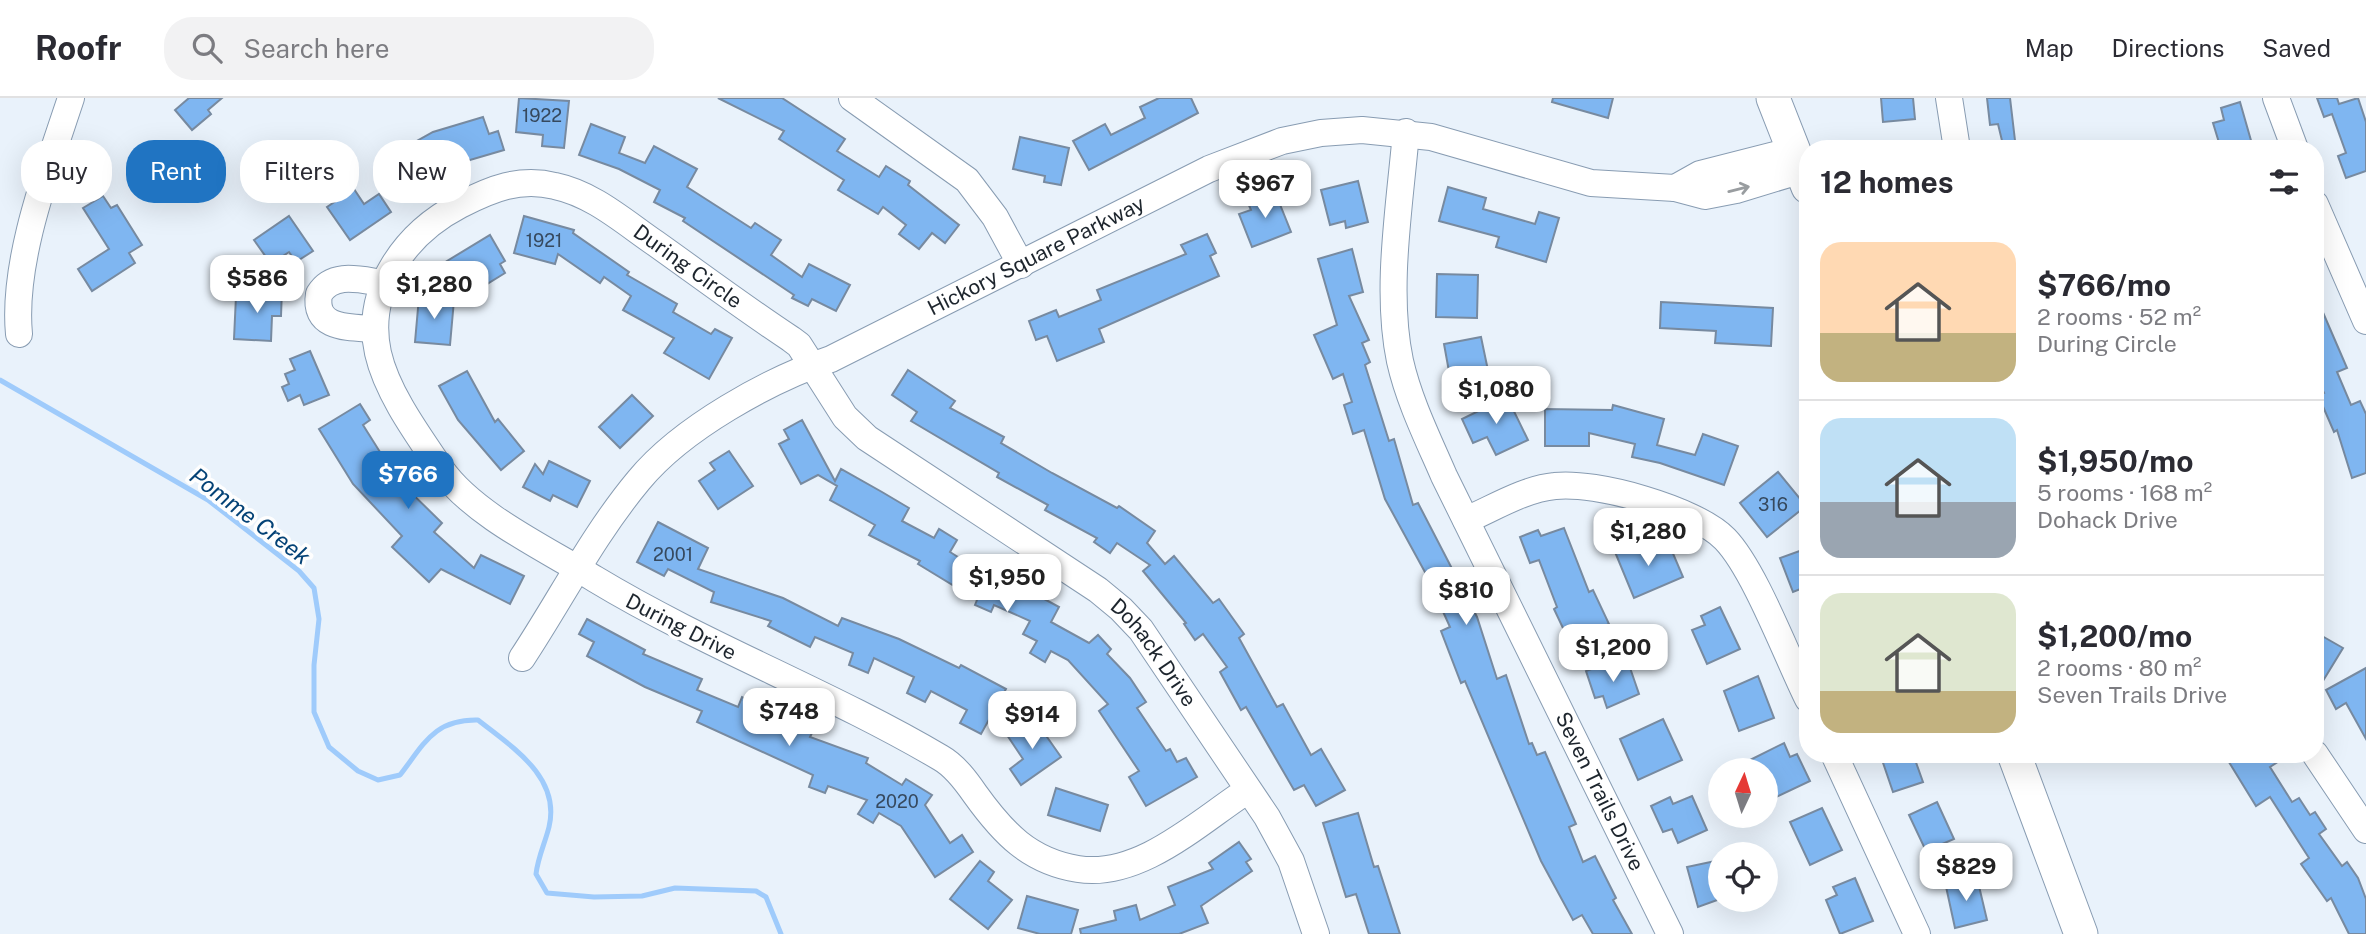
<!DOCTYPE html>
<html lang="en">
<head>
<meta charset="utf-8">
<style>
  body { margin:0; font-family:"Public Sans",sans-serif; background:#f2f2f3; color:#2b2b33; height:100vh; display:flex; flex-direction:column; font-size:26px; white-space:nowrap }
  * { box-sizing:border-box; margin:0 }
  p { font-size:23px; color:#7c7c81 }
  .icon { flex:none; width:38px; height:38px; fill:none; stroke:currentColor; stroke-width:2; stroke-linecap:round; stroke-linejoin:round }
  .map { position:relative; flex:1; overflow:hidden }
  .side { position:absolute; left:1799px; top:42px; width:525px; height:623px; display:flex; flex-direction:column; background:#fff; border-radius:28px; box-shadow:0 7px 28px #0002 }
  .side>* { flex:none }
  .banner { position:absolute; left:21px; top:42px; width:665px; height:63px; display:flex; gap:14px }
  .needle { width:46px; rotate:4deg }
  .buttons { position:absolute; left:1708px; top:660px; display:grid; gap:14px }
  .buttons a { display:grid; place-items:center; width:70px; height:70px; border-radius:50%; background:#fff; box-shadow:0 7px 28px #0002; font-size:35px }
  .price { position:absolute; translate:-50% -60px; padding:0 16px; border-radius:14px; background:#fff; color:#222; font-size:23px; line-height:46px; filter:drop-shadow(0 2px 4px #0008) }
  .price::after { content:''; position:absolute; left:50%; top:42px; width:21px; height:16px; margin-left:-10px; background:inherit; clip-path:polygon(0 0,100% 0,50% 100%) }
  .price.selected { background:#2074c2; color:#fff }
  ul { padding:0; list-style:none }
  li { display:flex; align-items:center; gap:21px; height:175px; padding:0 21px }
  li+li { border-top:2px solid #e1e1e2 }
  li span { display:grid; place-items:center; flex:none; width:196px; height:140px; border-radius:21px; color:#555 }
  li>.icon { margin-inline-start:auto }
  span .icon { width:84px; height:84px; fill:#fffc; stroke-width:1 }
  li b { font-size:30px }
  h2 { display:flex; justify-content:space-between; align-items:center; height:84px; padding:0 21px; font-size:30px }
  .tag { padding:0 24px; border-radius:28px; background:#fff; box-shadow:0 7px 28px #0002; font-size:24px; line-height:63px }
  .tag.selected { background:#2074c2; color:#fff }
  header { display:flex; align-items:center; gap:42px; box-sizing:border-box; height:98px; padding:0 35px; background:#fff; border-bottom:2px solid #e1e1e2 }
  header strong { font-size:33px }
  nav { display:flex; gap:38px; margin-inline-start:auto; font-size:24px }
  .search { width:490px; height:63px; background:#f2f2f3; display:flex; align-items:center; gap:18px; box-sizing:border-box; padding:0 24px; border-radius:28px; color:#7c7c81; font-size:26px }
  .map>svg:first-child { display:block }
  .lines { fill:none; stroke-linecap:round; stroke-linejoin:round }
  .stream { stroke:#9fcbfb; stroke-width:5 }
  .building { fill:#7fb6f1; stroke:#778aa0; stroke-width:2 }
  .minor-casing { stroke:#889cb2; stroke-width:28 }
  .major-casing { stroke:#889cb2; stroke-width:35 }
  .minor { stroke:#fff; stroke-width:26 }
  .major { stroke:#fff; stroke-width:33 }
  .oneway { stroke:#999da0 }
  .labels { text-anchor:middle; stroke-width:7; stroke-linejoin:round; paint-order:stroke }
  .number-label { font-size:18px; fill:#36495e }
  .street-label { font-size:21px; fill:#1d252d; stroke:#fefefe }
  .water-label { font-size:23px; font-style:italic; fill:#044276; stroke:#fefefe }
</style>
</head>
<body>
<header>
<strong>Roofr</strong>
<div class="search"><svg class="icon" aria-label="search" viewBox="0 0 24 24"><circle cx="10" cy="10" r="6"/><path d="M15 15l6 6"/></svg>Search here</div>
<nav><a>Map</a><a>Directions</a><a>Saved</a></nav>
</header>
<div class="map">
<svg width="2366" height="836" viewBox="0 0 2366 836">
  <rect width="100%" height="100%" fill="#e9f2fb"/>
  <g class="lines">
    <!-- stream -->
    <path class="stream" d="M0,282L208,402L299,473L314,490L319,521L314,567V614L329,649L358,673L378,682L400,677C424,646 434,621 478,622C512,649 561,679 549,729C545,745 538,759 536,776L547,795L594,799L642,798L675,790L756,793L766,799L781,836"/>
  </g>
  <!-- building -->
  <g class="building">
    <path d="M189,0H222L208,12L211,16L192,32L175,12Z"/>
    <path d="M519,0L569,3L564,50L542,48L543,37L516,34Z"/>
    <path d="M718,0H782L845,41L837,53L879,79L886,68L910,83L908,87L959,127L945,145L932,135L919,151L899,136L906,127L883,109L878,116L838,92L844,82L779,41L784,33Z"/>
    <path d="M1159,0H1191L1198,15L1089,72L1073,43L1105,26L1111,37L1145,20L1140,9Z"/>
    <path d="M1553,0H1613L1608,20L1552,4Z"/>
    <path d="M1881,0H1913L1915,21L1883,24Z"/>
    <path d="M1987,0H2010L2016,51H2004L1998,26L1990,27Z"/>
    <path d="M2317,0H2337L2339,6L2358,0L2366,24V73L2346,80L2338,58L2346,55L2332,16L2324,19Z"/>
    <path d="M2240,4L2252,46L2221,51L2213,25L2224,22L2221,10Z"/>
    <path d="M483,19L489,36L498,33L504,52L439,71L444,80L427,90L422,81L400,93L383,62L433,34Z"/>
    <path d="M591,26L625,39L619,55L645,65L654,48L697,71L687,89L751,130L755,125L781,142L771,157L802,179L809,166L850,187L836,213L812,201L808,208L792,200L794,197L683,123L685,120L654,104L660,92L619,71L579,57Z"/>
    <path d="M1020,39L1069,50L1061,87L1044,84L1045,78L1013,71Z"/>
    <path d="M1358,83L1368,124L1346,130L1345,123L1330,127L1321,92Z"/>
    <path d="M1448,89L1486,100L1483,111L1535,126L1539,114L1559,120L1546,164L1496,149L1499,139L1439,123Z"/>
    <path d="M354,91L364,106L379,96L391,114L350,142L327,109Z"/>
    <path d="M1275,94L1291,134L1252,149L1239,116L1251,112L1248,105Z"/>
    <path d="M103,98L111,110L117,107L142,147L129,155L135,165L92,193L78,171L109,151L83,110Z"/>
    <path d="M289,118L313,153L296,164L289,154L271,166L254,142Z"/>
    <path d="M524,118L574,132L573,135L629,174L627,177L677,206L673,214L711,236L715,231L732,240L709,281L664,255L674,240L623,212L631,198L604,179L600,185L558,156L555,166L514,155Z"/>
    <path d="M1207,136L1216,155L1210,158L1219,178L1099,231L1104,244L1057,263L1047,238L1036,242L1029,223L1056,212L1059,219L1101,202L1097,192L1186,156L1181,147Z"/>
    <path d="M490,137L505,163L500,166L505,175L487,186L483,179L458,194L442,166Z"/>
    <path d="M1352,151L1363,194L1349,198L1369,242L1362,245L1370,264L1365,267L1389,343L1394,341L1413,407L1418,405L1477,519L1497,581L1506,577L1529,646L1532,645L1537,657L1545,654L1576,726L1569,729L1583,764L1595,758L1616,800L1613,802L1632,836H1593L1582,817L1573,822L1541,763L1465,583L1461,585L1441,533L1450,529L1426,476L1385,401L1364,332L1353,336L1344,307L1352,304L1343,276L1333,281L1314,237L1337,227L1318,161Z"/>
    <path d="M1437,176L1478,177L1477,220L1436,219Z"/>
    <path d="M258,190L282,191L281,218H272L271,243L234,241L236,198L257,199Z"/>
    <path d="M2315,196L2347,270L2337,274L2351,307L2360,303L2366,316V375L2352,380L2337,332L2334,334L2318,297L2324,295L2315,276Z"/>
    <path d="M419,199L454,202L450,247L415,244Z"/>
    <path d="M1661,204L1773,210L1771,248L1715,245L1716,233L1660,230Z"/>
    <path d="M1481,239L1490,282L1452,290L1444,246Z"/>
    <path d="M310,253L329,297L304,307L300,297L288,303L282,289L289,286L285,276L295,272L290,261Z"/>
    <path d="M908,272L955,303L950,310L1004,339L1001,345L1052,375L1117,410L1119,408L1155,433L1147,445L1165,466L1174,458L1213,505L1219,501L1244,536L1239,540L1277,609L1283,606L1311,657L1321,651L1345,692L1316,708L1304,687L1294,692L1246,609L1241,612L1220,574L1227,569L1203,536L1195,542L1184,526L1186,525L1143,473L1150,467L1117,445L1110,455L1094,444L1097,440L1045,412L1048,407L997,379L999,375L911,323L917,314L892,297Z"/>
    <path d="M467,273L495,324L498,321L524,353L501,372L458,322L439,288Z"/>
    <path d="M632,297L653,318L620,350L599,329Z"/>
    <path d="M1507,299L1528,342L1496,357L1487,339L1473,345L1462,321Z"/>
    <path d="M360,306L370,322L363,327L385,362L387,360L401,375L396,380L442,425L434,434L474,470L481,457L524,478L510,506L441,471L429,484L392,449L402,438L353,386L319,331Z"/>
    <path d="M1613,307L1664,321L1657,347L1695,357L1703,336L1738,348L1724,387L1660,365L1632,359L1635,346L1589,335V348H1545V311L1612,312Z"/>
    <path d="M802,322L835,383L841,371L882,394L909,410L902,423L934,440L939,431L957,442L950,454L982,474L985,466L1026,484L1024,490L1059,509L1051,524L1089,545L1098,537L1111,551L1107,556L1130,580L1146,604L1137,610L1166,653L1170,651L1177,664L1186,660L1197,679L1146,708L1129,679L1139,673L1099,613L1108,606L1068,562L1051,553L1045,564L1030,555L1037,543L1023,536L1030,523L994,507L991,514L975,507L977,502L918,466L920,463L869,437L875,427L830,402L837,388L818,377L801,386L779,346L789,341L784,332Z"/>
    <path d="M729,353L753,388L718,411L699,383L715,372L710,365Z"/>
    <path d="M549,363L590,383L577,409L553,397L550,403L523,389L535,366L543,376Z"/>
    <path d="M1778,374L1806,408L1767,439L1740,405Z"/>
    <path d="M658,424L708,450L698,471L783,500L838,528L842,520L899,541L959,570L961,567L1006,591L981,636L960,625L967,612L931,593L925,604L907,595L914,579L874,560L868,575L849,567L853,555L815,539L810,549L768,528L771,523L711,504L714,494L668,471L664,478L637,464Z"/>
    <path d="M1564,430L1589,494L1593,492L1609,526L1570,545L1554,511L1557,509L1539,462L1530,465L1520,439L1538,432L1541,438Z"/>
    <path d="M1641,443L1647,455L1669,446L1683,479L1634,500L1615,454Z"/>
    <path d="M1808,450V488L1793,494L1780,460Z"/>
    <path d="M1720,509L1740,551L1707,566L1692,532L1705,527L1701,518Z"/>
    <path d="M587,521L645,552L643,556L702,581L697,592L738,609L742,599L759,607L757,611L812,635L810,639L868,660L866,665L902,687L906,681L932,697L925,707L950,745L962,737L973,754L935,779L901,728L879,715L873,725L858,716L867,702L828,688L825,695L809,689L813,677L697,624L702,613L645,589L587,558L594,544L579,536Z"/>
    <path d="M2315,534L2343,550L2315,596Z"/>
    <path d="M1628,564L1639,596L1607,610L1603,598L1595,600L1586,573L1605,566L1607,571Z"/>
    <path d="M2366,570V641L2346,605L2336,611L2326,592Z"/>
    <path d="M1758,578L1774,620L1739,633L1724,593Z"/>
    <path d="M1033,619L1061,659L1021,687L1010,671L1023,661L1007,637Z"/>
    <path d="M1663,621L1682,662L1638,682L1620,641Z"/>
    <path d="M1784,645L1790,659L1797,656L1810,683L1770,702L1766,694V672H1755L1750,662Z"/>
    <path d="M1880,656H1913L1923,684L1893,694Z"/>
    <path d="M2224,656H2290L2270,669L2292,704L2299,700L2310,717L2315,714L2326,731L2319,736L2342,768L2347,764L2358,780L2366,801V836H2349L2331,800L2327,803L2301,766L2309,760L2270,699L2256,708Z"/>
    <path d="M1056,690L1108,707L1100,733L1048,717Z"/>
    <path d="M1692,698L1707,732L1678,745L1672,731L1663,734L1651,708L1670,699L1673,706Z"/>
    <path d="M1937,704L1954,741L1926,753L1909,717Z"/>
    <path d="M1822,710L1842,752L1810,767L1790,724Z"/>
    <path d="M1358,715L1374,769L1378,768L1400,836H1369L1356,796L1346,799L1323,725Z"/>
    <path d="M1239,744L1251,761L1246,764L1252,773L1201,808L1208,825L1179,836H1081L1080,831L1116,822L1114,813L1136,807L1140,822L1175,807L1168,789L1213,771L1209,765Z"/>
    <path d="M1720,762V801L1698,809L1687,769Z"/>
    <path d="M980,763L994,774L988,783L1012,802L988,831L950,801Z"/>
    <path d="M1855,780L1873,823L1840,836L1826,802L1837,797L1833,789Z"/>
    <path d="M1959,781L1961,788L1978,784L1987,822L1955,830L1945,784Z"/>
    <path d="M1027,798L1078,812L1071,836H1040L1018,830Z"/>
  </g>
  <g class="lines">
    <defs>
      <g id="minor">
        <path d="M852,0L967,82L995,119L1021,167"/>
        <path d="M1949,0L1957,51"/>
        <path d="M2276,0L2295,51"/>
        <path id="s1" d="M1406,34C1400,106 1385,192 1400,263C1409,303 1428,341 1444,378L1670,836"/>
        <path d="M1675,90L1700,76L1794,52"/>
        <path d="M2315,106L2366,223"/>
        <path d="M375,231C350,229 313,232 319,196C333,173 361,182 383,185"/>
        <path d="M19,236C12,163 48,70 71,0"/>
        <path d="M1466,422C1494,410 1524,391 1555,388C1595,383 1696,411 1725,441C1755,472 1787,559 1808,601"/>
        <path id="s2" d="M522,560C561,501 593,437 639,382C682,330 769,282 831,261L1209,71L1282,43L1321,35L1362,32L1431,39L1591,85L1675,90L1705,98L1736,92L1802,72"/>
        <path d="M1834,656L1917,836"/>
        <path d="M2315,656L2366,732"/>
        <path id="s3" d="M1248,692C1200,723 1140,781 1078,771C1029,763 1003,735 975,696C966,683 955,668 941,660C829,594 706,548 595,481C548,452 473,417 441,371C418,337 387,295 378,255C364,191 406,135 460,107C491,91 520,79 555,88C593,96 623,123 655,145C700,177 744,210 791,241L799,247L845,319L867,340L1098,492L1121,511L1141,532L1267,719L1291,763L1316,836"/>
      </g>
      <g id="major">
        <path d="M1773,0L1808,89"/>
        <path d="M2014,656L2081,836"/>
      </g>
    </defs>
    <!-- minor casing -->
    <use href="#minor" class="minor-casing"/>
    <!-- major casing -->
    <use href="#major" class="major-casing"/>
    <!-- minor -->
    <use href="#minor" class="minor"/>
    <!-- major -->
    <use href="#major" class="major"/>
  </g>
  <!-- one-way arrows -->
  <defs><path id="oneway-shaft" d="M-6 0H5M1.5-3L5.5 0L1.5 3" fill="none" stroke-width="1.6" stroke-linecap="round" stroke-linejoin="round" transform="scale(1.75)"/></defs>
  <use class="oneway" href="#oneway-shaft" transform="translate(1739 91) rotate(-14)"/>
  <g class="labels">
    <!-- number labels -->
    <g class="number-label">
      <text x="542" y="24">1922</text>
      <text x="544" y="149">1921</text>
      <text x="1773" y="413">316</text>
      <text x="673" y="463">2001</text>
      <text x="897" y="710">2020</text>
    </g>
    <!-- street labels -->
    <g class="street-label">
      <text dy="7" stroke="none"><textPath href="#s2" startOffset="672">Hickory Square Parkway</textPath></text>
      <text dy="7" stroke="none"><textPath href="#s3" startOffset="1524">During Circle</textPath></text>
      <text transform="translate(681 529) rotate(27)" y="7">During Drive</text>
      <text dy="7" stroke="none"><textPath href="#s3" startOffset="2137">Dohack Drive</textPath></text>
      <text dy="7" stroke="none"><textPath href="#s1" startOffset="705">Seven Trails Drive</textPath></text>
    </g>
    <!-- water labels -->
    <g class="water-label">
      <text transform="translate(250 418) rotate(37)" y="8">Pomme Creek</text>
    </g>
  </g>
</svg>
<div class="buttons">
<a><svg class="needle" viewBox="-14 -14 28 28"><path d="M0-13l5 13h-10z" fill="#e53935"/><path d="M0 13l5-13h-10z" fill="#7c7c81"/></svg></a>
<a><svg class="icon" aria-label="locate" viewBox="0 0 24 24"><circle cx="12" cy="12" r="6"/><path d="M12 2v4M12 18v4M2 12h4M18 12h4"/></svg></a>
</div>
<b class="price" style="left:1265px;top:122px">$967</b>
<b class="price" style="left:257px;top:217px">$586</b>
<b class="price" style="left:434px;top:223px">$1,280</b>
<b class="price" style="left:1496px;top:328px">$1,080</b>
<b class="price selected" style="left:408px;top:413px">$766</b>
<b class="price" style="left:1648px;top:470px">$1,280</b>
<b class="price" style="left:1007px;top:516px">$1,950</b>
<b class="price" style="left:1466px;top:529px">$810</b>
<b class="price" style="left:1613px;top:586px">$1,200</b>
<b class="price" style="left:789px;top:650px">$748</b>
<b class="price" style="left:1032px;top:653px">$914</b>
<b class="price" style="left:1966px;top:805px">$829</b>
<div class="banner">
<a class="tag">Buy</a>
<a class="tag selected">Rent</a>
<a class="tag">Filters</a>
<a class="tag">New</a>
</div>
<section class="side">
<h2>12 homes<svg class="icon" aria-label="filters" viewBox="0 0 24 24"><path d="M4 7h16M4 17h16"/><circle cx="9" cy="7" r="2"/><circle cx="15" cy="17" r="2"/></svg></h2>
<ul>
<li><span style="background:linear-gradient(#ffd9b3 65%,#c2b280 0)"><svg class="icon" aria-label="home" viewBox="0 0 24 24"><path d="M3 11l9-7 9 7M6 9v11h12V9"/></svg></span><div><b>$766/mo</b><p>2 rooms · 52 m²</p><p>During Circle</p></div></li>
<li><span style="background:linear-gradient(#bfe0f5 60%,#9aa5b1 0)"><svg class="icon" aria-label="home" viewBox="0 0 24 24"><path d="M3 11l9-7 9 7M6 9v11h12V9"/></svg></span><div><b>$1,950/mo</b><p>5 rooms · 168 m²</p><p>Dohack Drive</p></div></li>
<li><span style="background:linear-gradient(#dfe7d0 70%,#c2b280 0)"><svg class="icon" aria-label="home" viewBox="0 0 24 24"><path d="M3 11l9-7 9 7M6 9v11h12V9"/></svg></span><div><b>$1,200/mo</b><p>2 rooms · 80 m²</p><p>Seven Trails Drive</p></div></li>
</ul>
</section>
</div>
</body>
</html>
